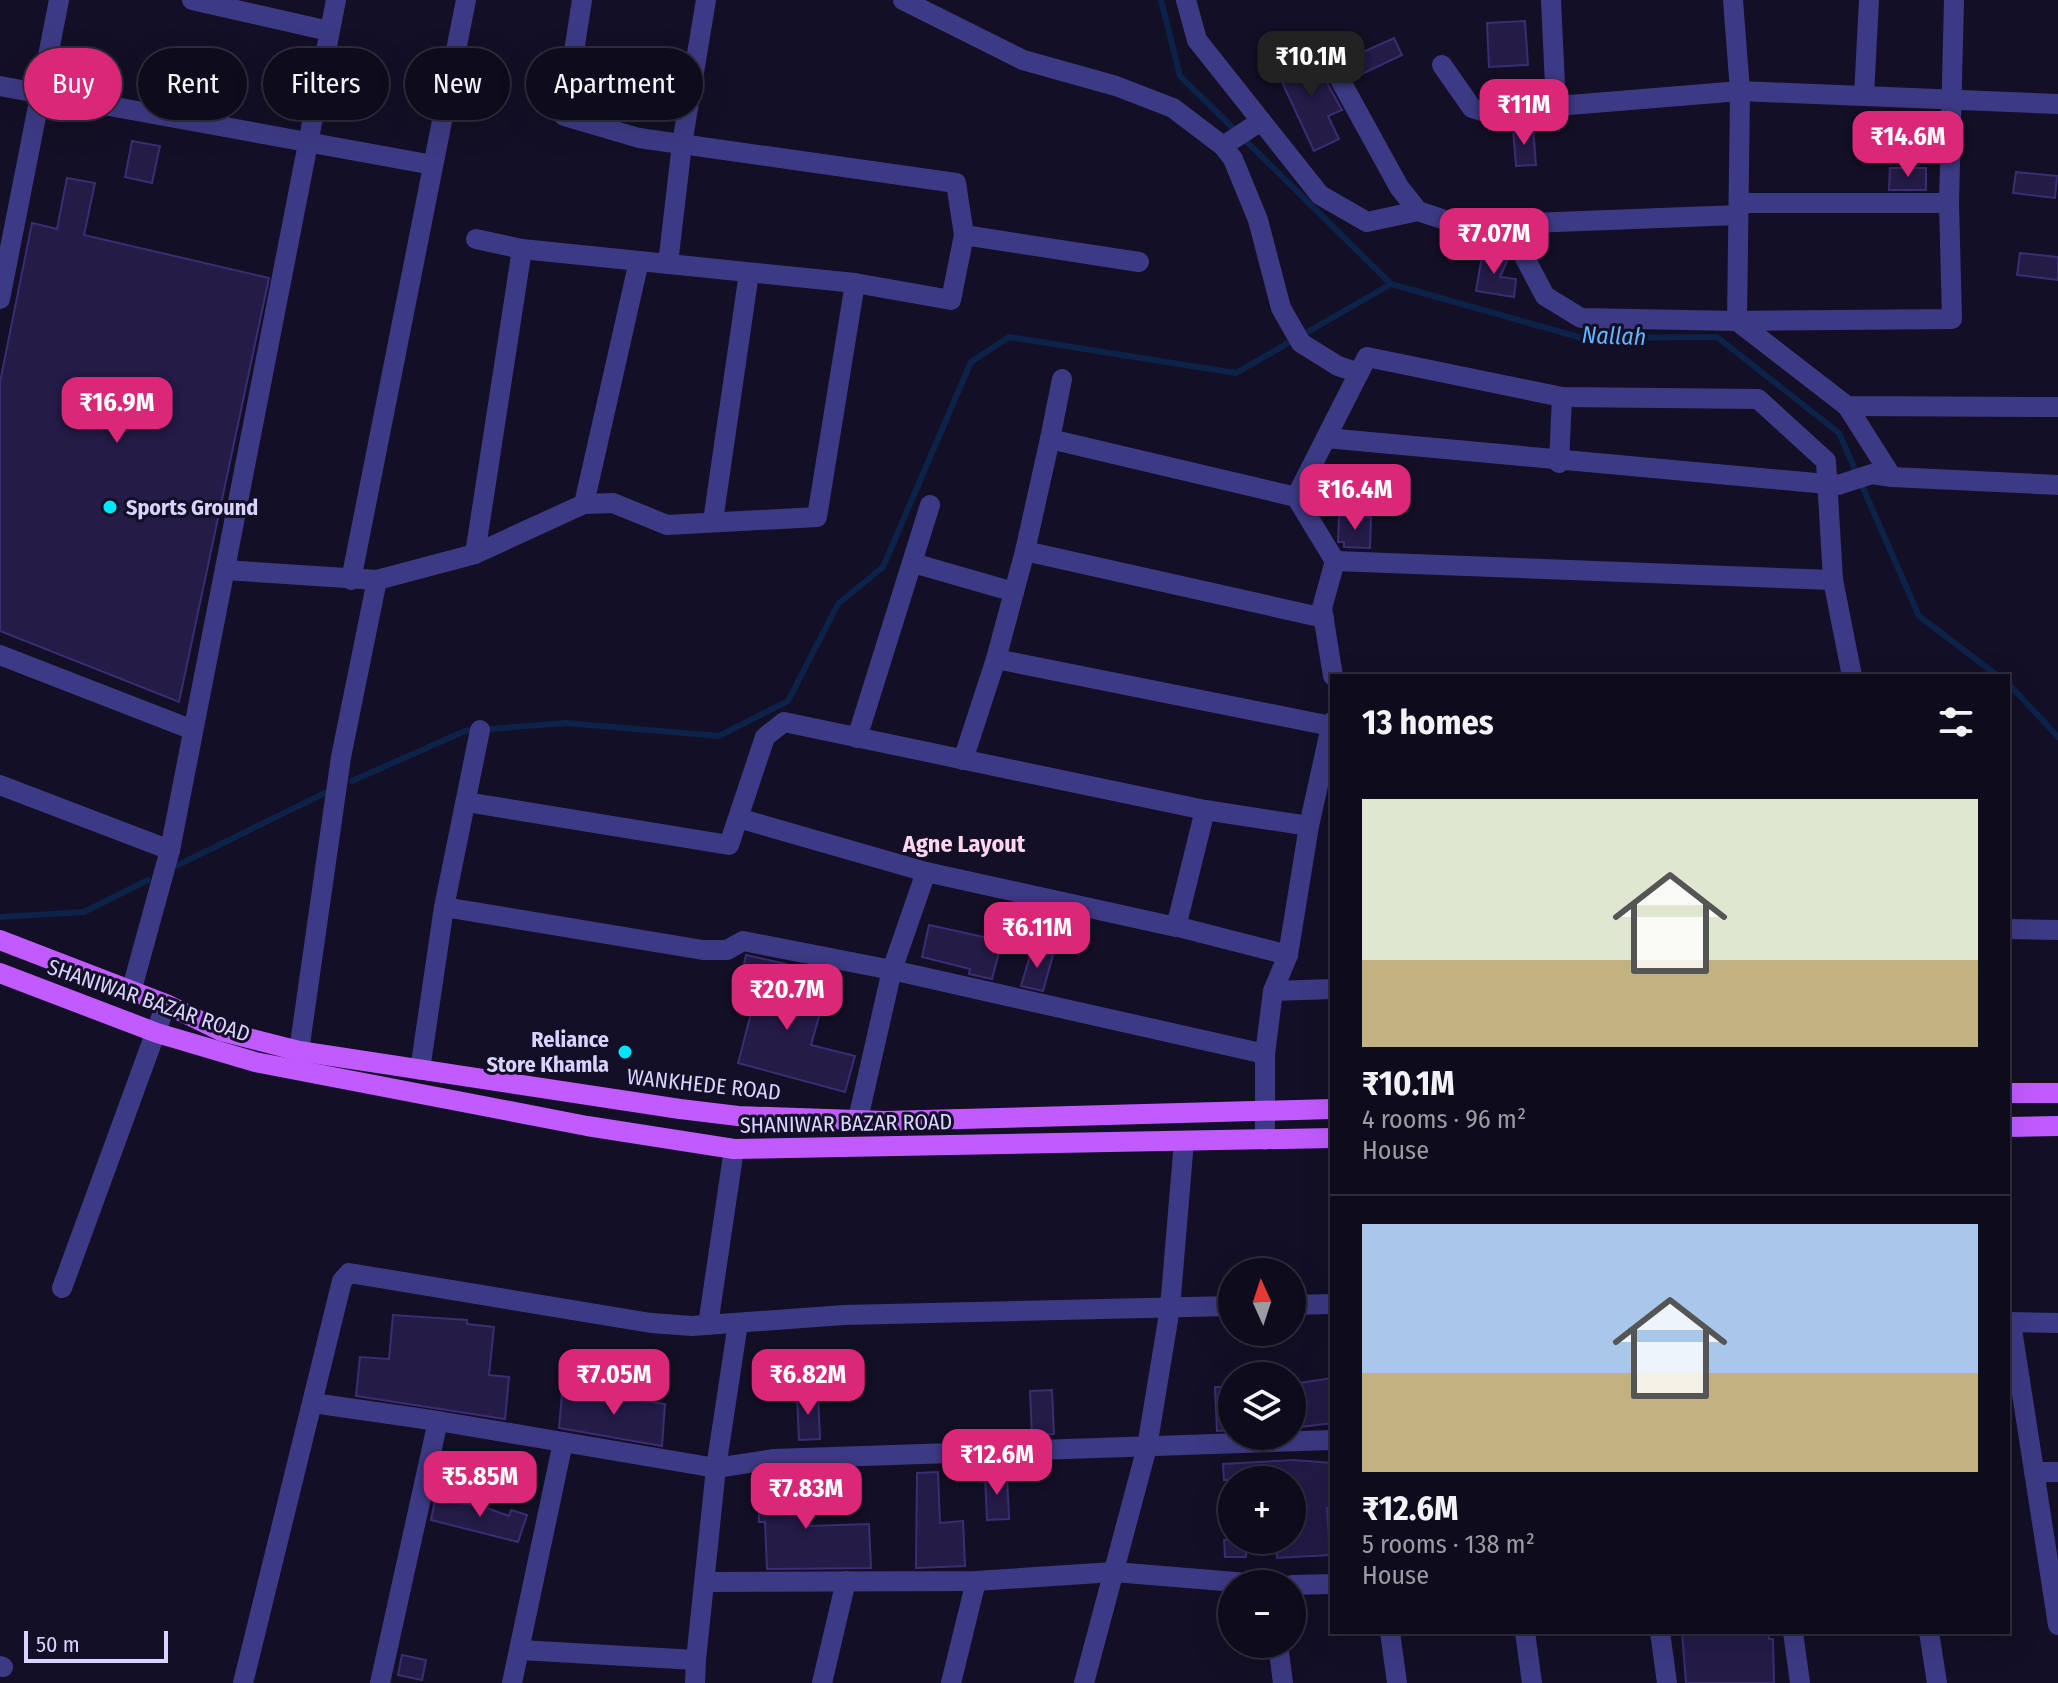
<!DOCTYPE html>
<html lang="en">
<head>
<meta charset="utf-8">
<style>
  body { margin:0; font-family:"Fira Sans Condensed",sans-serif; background:#171425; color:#f1f3f6; height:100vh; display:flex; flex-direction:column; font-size:30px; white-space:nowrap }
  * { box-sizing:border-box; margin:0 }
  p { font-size:26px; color:#9b9ba3 }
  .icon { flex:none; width:44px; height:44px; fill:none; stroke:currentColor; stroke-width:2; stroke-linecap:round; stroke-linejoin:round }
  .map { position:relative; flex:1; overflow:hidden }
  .panel { position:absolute; left:1330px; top:674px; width:680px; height:960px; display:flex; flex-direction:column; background:#0e0b1c; border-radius:0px; box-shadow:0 8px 32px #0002,0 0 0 2px #2e2b3b }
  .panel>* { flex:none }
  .guide { position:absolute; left:24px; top:48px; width:760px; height:72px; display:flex; gap:16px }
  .needle { width:52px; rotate:357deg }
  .controls { position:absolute; left:1218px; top:1258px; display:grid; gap:16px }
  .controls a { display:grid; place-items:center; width:88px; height:88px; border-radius:50%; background:#0e0b1c; box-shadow:0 8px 32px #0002,0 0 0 2px #2e2b3b; font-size:40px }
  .scale { position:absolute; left:24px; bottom:20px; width:144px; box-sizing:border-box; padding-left:8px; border:4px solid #d9d4ff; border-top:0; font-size:22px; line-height:28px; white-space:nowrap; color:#d9d4ff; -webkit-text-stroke:6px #130f26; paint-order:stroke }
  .price { position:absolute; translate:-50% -68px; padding:0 18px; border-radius:16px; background:#db2777; color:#fff; font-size:26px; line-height:52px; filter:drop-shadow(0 2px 4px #0008) }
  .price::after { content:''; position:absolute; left:50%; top:48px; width:24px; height:18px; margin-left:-12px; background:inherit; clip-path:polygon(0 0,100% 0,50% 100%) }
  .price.current { background:#222; color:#fff }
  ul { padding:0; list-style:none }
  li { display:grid; align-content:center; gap:16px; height:424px; padding:0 32px }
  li+li { border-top:2px solid #2e2b3b }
  li span { display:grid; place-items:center; height:248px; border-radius:0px; color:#555 }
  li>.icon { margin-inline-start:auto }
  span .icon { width:144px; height:144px; fill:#fffc; stroke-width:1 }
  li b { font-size:34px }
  h2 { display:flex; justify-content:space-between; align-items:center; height:96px; padding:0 32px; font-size:34px }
  .pill { padding:0 28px; border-radius:36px; background:#0e0b1c; box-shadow:0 8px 32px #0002,0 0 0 2px #2e2b3b; font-size:28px; line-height:72px }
  .pill.current { background:#db2777; color:#fff }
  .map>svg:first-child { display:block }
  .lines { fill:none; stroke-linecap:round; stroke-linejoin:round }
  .stream { stroke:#0c2248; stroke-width:6 }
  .building { fill:#241b47; stroke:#3b2d73; stroke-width:2 }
  .minor { stroke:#3d3a85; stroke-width:20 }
  .major { stroke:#c25bff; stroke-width:20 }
  .poi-dot { fill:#00e5ff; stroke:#130f26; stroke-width:3 }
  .labels { text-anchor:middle; stroke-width:6; stroke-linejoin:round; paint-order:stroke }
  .poi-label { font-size:22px; font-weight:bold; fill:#d9d4ff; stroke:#130f26; text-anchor:start }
  .street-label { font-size:22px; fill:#d9d4ff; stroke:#130f26 }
  .water-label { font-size:24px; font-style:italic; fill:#62b6ff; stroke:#130f26 }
  .neighbourhood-label { font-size:24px; font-weight:bold; fill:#ffd6f0; stroke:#130f26 }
</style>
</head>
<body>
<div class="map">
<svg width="2058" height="1683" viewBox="0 0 2058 1683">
  <rect width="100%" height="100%" fill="#130f26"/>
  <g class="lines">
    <!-- stream -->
    <g class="stream">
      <path d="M1161,0L1180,76L1236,131"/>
      <path d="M1244,139L1391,284L1582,338L1717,337L1839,433L1919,616L1998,676"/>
      <path d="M2008,683L2058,737"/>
      <path d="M352,781L465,731L566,723L719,736L788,701L838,604L883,567L971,362L1009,337L1236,373L1391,284"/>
      <path d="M178,865L325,793"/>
      <path d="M0,917L84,912L148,880"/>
    </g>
  </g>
  <!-- building -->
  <g class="building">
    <path d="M1525,21L1528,65L1489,67L1487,23Z"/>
    <path d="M1394,38L1402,55L1362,74L1354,56Z"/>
    <path d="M1310,52L1342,110L1328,116L1339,139L1314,151L1275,67Z"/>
    <path d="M1533,128L1536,165L1516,166L1513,129Z"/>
    <path d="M132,141L160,146L152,183L125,177Z"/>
    <path d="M1890,168H1926V190H1889Z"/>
    <path d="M2016,172L2057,176L2055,198L2013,193Z"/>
    <path d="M67,178L95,183L84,235L269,278L179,702L0,631V382L32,223L57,229Z"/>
    <path d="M1483,250L1501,253L1500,258L1508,259L1500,277L1516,279L1514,297L1476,291Z"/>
    <path d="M2020,253L2058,257V280L2017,275Z"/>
    <path d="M1339,516L1371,517L1370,548L1344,547V542H1338Z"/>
    <path d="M929,925L1002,941L992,979L969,974L970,969L922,957Z"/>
    <path d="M1032,949L1053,955L1043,991L1021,986Z"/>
    <path d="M746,955L786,964L779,994L822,1006L811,1045L855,1056L845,1092L738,1063L758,987L740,982Z"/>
    <path d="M393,1315L467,1320V1324L494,1327L489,1375L509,1377L505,1419L356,1396L360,1357L389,1359Z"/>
    <path d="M1332,1378V1423L1292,1428V1384Z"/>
    <path d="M1215,1387H1232V1430L1217,1431Z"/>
    <path d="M1052,1390L1054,1434L1032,1435L1030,1391Z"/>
    <path d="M592,1392L665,1404L662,1446L559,1428L562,1394L591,1397Z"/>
    <path d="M818,1394L820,1439L799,1440L797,1395Z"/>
    <path d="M496,1456L533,1465L527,1488L490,1479Z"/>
    <path d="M1294,1460L1332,1463V1508H1327L1330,1555L1277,1558V1540H1292V1480H1224L1223,1464Z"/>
    <path d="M938,1472L940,1523L963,1521L965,1566L916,1568L917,1473Z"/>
    <path d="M1007,1474L1009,1519L987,1520L985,1475Z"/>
    <path d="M806,1476L809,1526L869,1524L871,1568L767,1569L765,1522H759L758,1477Z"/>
    <path d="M435,1500L481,1506L509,1516L511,1510L527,1515L518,1542L431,1520Z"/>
    <path d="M1224,1540H1246V1557H1225Z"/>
    <path d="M1682,1632H1768L1769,1639H1773L1774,1683H1686Z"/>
    <path d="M402,1655L426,1660L422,1680L398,1675Z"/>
  </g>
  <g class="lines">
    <!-- minor -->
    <g class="minor">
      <path d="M192,0L329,31"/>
      <path d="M582,0L564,116L639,138L956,183L964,235L1139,262"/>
      <path d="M903,0L1023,60L1116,86L1173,108L1223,146L1233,159L1258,220L1281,308L1301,343L1338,366L1359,373"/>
      <path d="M1186,0L1197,40L1320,195L1367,222L1418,211L1484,233L1507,224L1738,215"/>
      <path d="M1551,0L1556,106"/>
      <path d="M1733,0L1740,91L2058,104"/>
      <path d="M1322,47L1399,187L1418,211"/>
      <path d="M1442,65L1472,108L1485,112L1740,91L1737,321L1847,406L2058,407"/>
      <path d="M0,86L433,165"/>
      <path d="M1864,96L1869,0"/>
      <path d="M1223,146L1261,121"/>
      <path d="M1739,203H1949"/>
      <path d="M1507,224L1545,296L1581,318L1737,321L1952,319L1949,203L1954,0"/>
      <path d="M476,239L522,249L855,283L951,300L964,235"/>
      <path d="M668,264L682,144L706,0"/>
      <path d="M0,299L59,0"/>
      <path d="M1062,379L1050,439L1296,497L1335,561L1322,608L1333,676"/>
      <path d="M1847,406L1892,477L2058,485"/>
      <path d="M1326,438L1838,485L1872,474L1892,477"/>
      <path d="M1050,439L1025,551L1324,618"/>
      <path d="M1559,463L1562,397"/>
      <path d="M1296,497L1367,357L1562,397L1758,399L1826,461L1833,580L1852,676"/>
      <path d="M584,504L613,503L667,525L817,517L855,283"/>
      <path d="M713,521L749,273"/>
      <path d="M1025,551L996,659L1331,726"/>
      <path d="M475,554L522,249"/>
      <path d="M1335,561L1833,580"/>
      <path d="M913,563L1014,592"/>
      <path d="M225,570L377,580L475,554L584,504L639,261"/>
      <path d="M351,580L466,0"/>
      <path d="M0,655L193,730"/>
      <path d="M857,738L930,505"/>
      <path d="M963,760L996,659"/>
      <path d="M0,785L170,850"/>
      <path d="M466,802L729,845L765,737L784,722L1205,810L1176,927L926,872L738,818"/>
      <path d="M1205,810L1309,826"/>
      <path d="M444,907L480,730"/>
      <path d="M1175,926L1288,955L1273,991"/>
      <path d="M2008,929L2058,930"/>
      <path d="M1288,955L1309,826L1332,722"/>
      <path d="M131,992L170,850L336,0"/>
      <path d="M299,1051L341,757L377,580"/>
      <path d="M420,1070L444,907L703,950H727L743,941L892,970L926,872"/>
      <path d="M858,1119L892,970L1265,1054"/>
      <path d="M1265,1140V1054L1273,991L1332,989"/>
      <path d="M62,1288L166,1004"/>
      <path d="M1292,1305L1332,1304"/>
      <path d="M2008,1322L2058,1323"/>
      <path d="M2011,1323L2058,1625"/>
      <path d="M708,1325L734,1149"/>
      <path d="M313,1403L438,1421L380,1683"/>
      <path d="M438,1421L563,1442L512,1683"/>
      <path d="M563,1442L716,1468L738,1323"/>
      <path d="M2034,1472H2058"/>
      <path d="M706,1582L976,1581L1114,1572L1260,1584"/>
      <path d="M1292,1585L1332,1584"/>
      <path d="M1390,1632L1397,1683"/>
      <path d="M1525,1632L1532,1683"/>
      <path d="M1660,1632L1667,1683"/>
      <path d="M1793,1632L1800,1683"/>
      <path d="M1929,1632L1937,1683"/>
      <path d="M1278,1644L1283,1683"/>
      <path d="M520,1650L696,1660L695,1683"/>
      <path d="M696,1660L716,1468L774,1459L1332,1440"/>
      <path d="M0,1666L3,1667"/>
      <path d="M243,1683L342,1281L349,1273L651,1323L692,1326L844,1315L1232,1306"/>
      <path d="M822,1683L846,1581"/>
      <path d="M951,1683L976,1581"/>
      <path d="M1084,1683L1147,1447L1170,1308L1184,1141"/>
    </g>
    <!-- major -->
    <g class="major">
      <path d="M0,940L166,1004L221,1031L299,1051L680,1109L738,1116L885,1121L1332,1109"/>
      <path d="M0,973L157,1033L255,1062L587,1126L734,1149L1332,1138"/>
      <path d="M2008,1093H2058"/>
      <path d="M2008,1127L2058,1126"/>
    </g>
  </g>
  <!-- markers -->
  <g class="poi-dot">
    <circle cx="110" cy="507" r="8"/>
    <circle cx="625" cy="1052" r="8"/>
  </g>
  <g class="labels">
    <!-- poi labels -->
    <g class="poi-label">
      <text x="126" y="515">Sports Ground</text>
      <text x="609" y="1047" text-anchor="end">Reliance<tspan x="609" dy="25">Store Khamla</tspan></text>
    </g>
    <!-- street labels -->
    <g class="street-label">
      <text transform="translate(149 1000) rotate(19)" y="8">SHANIWAR BAZAR ROAD</text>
      <text transform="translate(704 1084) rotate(6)" y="8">WANKHEDE ROAD</text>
      <text transform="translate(846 1123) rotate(-1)" y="8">SHANIWAR BAZAR ROAD</text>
    </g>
    <!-- water labels -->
    <g class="water-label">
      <text transform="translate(1614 336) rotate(2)" y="8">Nallah</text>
    </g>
    <!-- neighbourhood labels -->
    <g class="neighbourhood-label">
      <text x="964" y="852">Agne Layout</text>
    </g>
  </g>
</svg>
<div class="controls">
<a><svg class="needle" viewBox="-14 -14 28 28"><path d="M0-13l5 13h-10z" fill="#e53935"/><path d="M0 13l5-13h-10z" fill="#9b9ba3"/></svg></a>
<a><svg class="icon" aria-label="layers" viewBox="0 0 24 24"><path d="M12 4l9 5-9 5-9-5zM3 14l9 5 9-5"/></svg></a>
<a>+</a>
<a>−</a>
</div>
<div class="scale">50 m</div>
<b class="price current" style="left:1311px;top:99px">₹10.1M</b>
<b class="price" style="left:1524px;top:147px">₹11M</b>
<b class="price" style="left:1908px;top:179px">₹14.6M</b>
<b class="price" style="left:1494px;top:276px">₹7.07M</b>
<b class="price" style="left:117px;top:445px">₹16.9M</b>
<b class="price" style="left:1355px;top:532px">₹16.4M</b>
<b class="price" style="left:1037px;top:970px">₹6.11M</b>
<b class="price" style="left:787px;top:1032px">₹20.7M</b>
<b class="price" style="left:614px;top:1417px">₹7.05M</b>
<b class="price" style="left:808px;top:1417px">₹6.82M</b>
<b class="price" style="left:997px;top:1497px">₹12.6M</b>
<b class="price" style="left:480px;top:1519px">₹5.85M</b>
<b class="price" style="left:806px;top:1531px">₹7.83M</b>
<div class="guide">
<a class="pill current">Buy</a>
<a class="pill">Rent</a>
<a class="pill">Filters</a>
<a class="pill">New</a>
<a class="pill">Apartment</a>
</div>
<section class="panel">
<h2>13 homes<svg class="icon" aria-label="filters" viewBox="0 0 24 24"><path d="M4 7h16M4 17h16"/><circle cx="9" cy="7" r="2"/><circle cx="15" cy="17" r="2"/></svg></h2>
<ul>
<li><span style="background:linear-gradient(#dfe7d0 65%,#c2b280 0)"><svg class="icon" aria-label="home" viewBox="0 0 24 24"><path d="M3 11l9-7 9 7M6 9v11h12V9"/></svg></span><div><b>₹10.1M</b><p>4 rooms · 96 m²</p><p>House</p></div></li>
<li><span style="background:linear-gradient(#a9c7e8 60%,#c2b280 0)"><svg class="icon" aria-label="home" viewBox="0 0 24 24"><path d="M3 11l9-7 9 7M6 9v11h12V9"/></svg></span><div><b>₹12.6M</b><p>5 rooms · 138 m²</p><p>House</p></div></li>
</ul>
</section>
</div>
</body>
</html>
